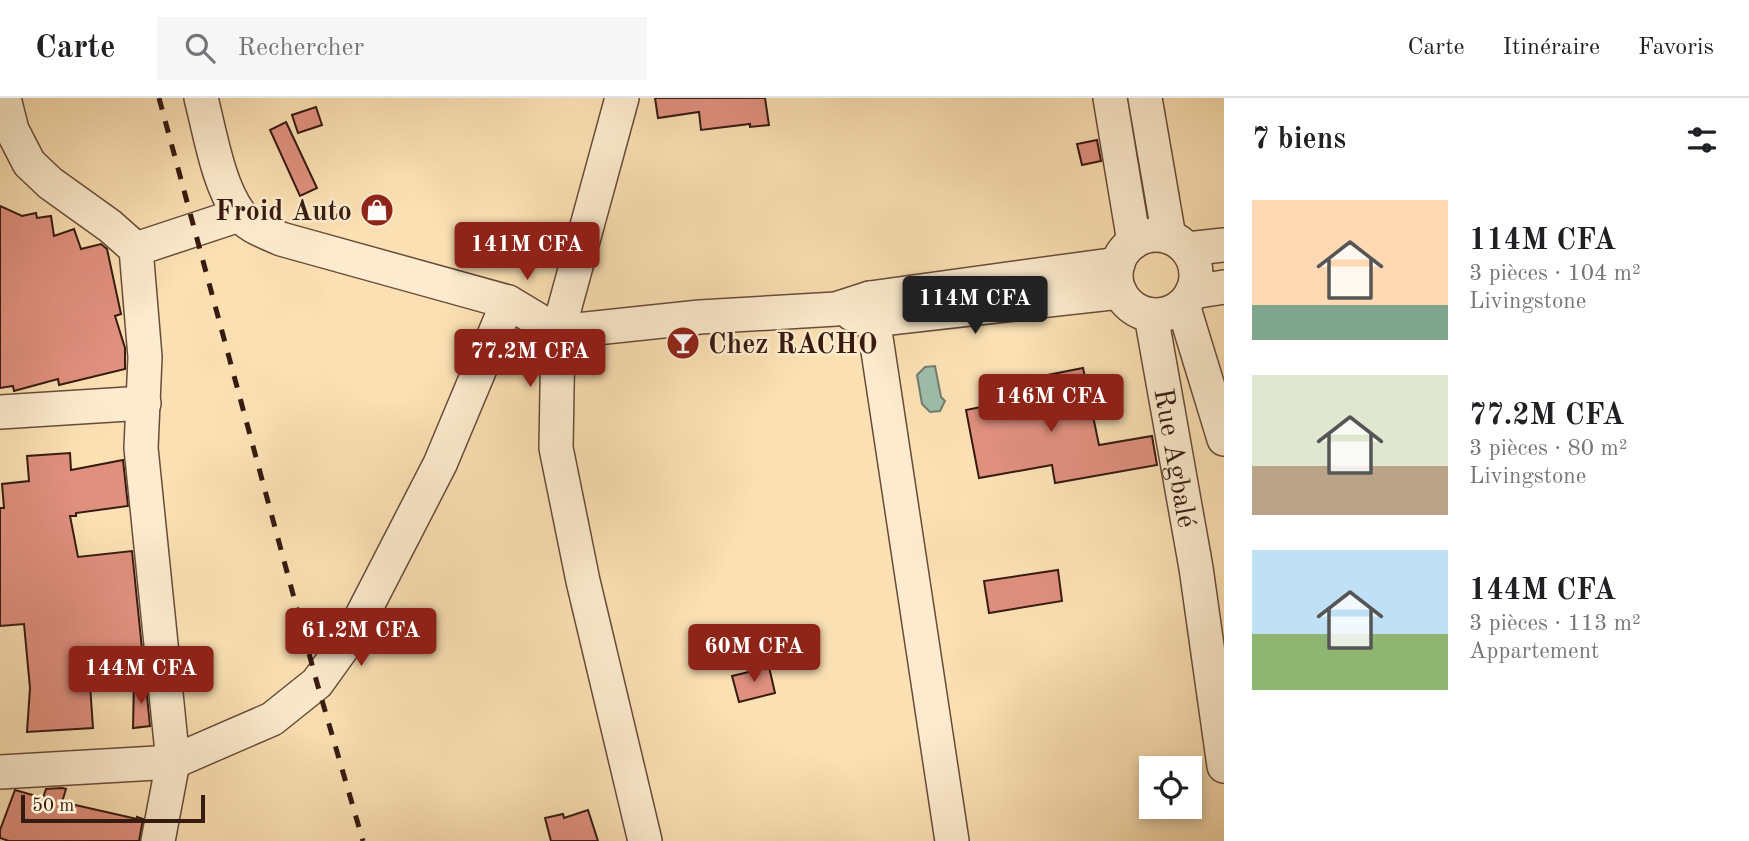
<!DOCTYPE html>
<html lang="fr">
<head>
<meta charset="utf-8">
<style>
  body { margin:0; font-family:"Old Standard TT",serif; background:#f6f6f6; color:#202124; height:100vh; display:flex; flex-direction:column; font-size:26px; white-space:nowrap }
  * { box-sizing:border-box; margin:0 }
  p { font-size:23px; color:#757577 }
  .icon { flex:none; width:38px; height:38px; fill:none; stroke:currentColor; stroke-width:2; stroke-linecap:round; stroke-linejoin:round }
  .map { position:relative; flex:1; overflow:hidden }
  .details { display:flex; flex-direction:column; background:#fff; width:525px }
  .details>* { flex:none }
  .buttons { position:absolute; left:1139px; top:658px; display:grid; gap:14px }
  .buttons a { display:grid; place-items:center; width:63px; height:63px; border-radius:0px; background:#fff; box-shadow:0 4px 10px #0003; font-size:35px }
  .scale { position:absolute; left:21px; bottom:18px; width:184px; box-sizing:border-box; padding-left:7px; border:4px solid #371b10; border-top:0; font-size:19px; line-height:24px; white-space:nowrap; color:#371b10; -webkit-text-stroke:5px #fcebce; paint-order:stroke }
  .price { position:absolute; translate:-50% -60px; padding:0 16px; border-radius:7px; background:#8f2418; color:#fff; font-size:23px; line-height:46px; filter:drop-shadow(0 2px 4px #0008) }
  .price::after { content:''; position:absolute; left:50%; top:42px; width:21px; height:16px; margin-left:-10px; background:inherit; clip-path:polygon(0 0,100% 0,50% 100%) }
  .price.current { background:#222; color:#fff }
  ul { padding:0; list-style:none }
  li { display:flex; align-items:center; gap:21px; height:175px; padding:0 28px }
  li span { display:grid; place-items:center; flex:none; width:196px; height:140px; border-radius:0px; color:#555 }
  li>.icon { margin-inline-start:auto }
  span .icon { width:84px; height:84px; fill:#fffc; stroke-width:1 }
  li b { font-size:30px }
  h2 { display:flex; justify-content:space-between; align-items:center; height:84px; padding:0 28px; font-size:30px }
  header { display:flex; align-items:center; gap:42px; box-sizing:border-box; height:98px; padding:0 35px; background:#fff; border-bottom:2px solid #e0e0e0 }
  header strong { font-size:33px }
  nav { display:flex; gap:38px; margin-inline-start:auto; font-size:24px }
  .search { width:490px; height:63px; background:#f6f6f6; display:flex; align-items:center; gap:18px; box-sizing:border-box; padding:0 24px; border-radius:0px; color:#757577; font-size:26px }
  main { display:flex; flex:1; min-height:0 }
  .map>svg:first-child { display:block }
  .water { fill:#9ebdab; stroke:#757c6d; stroke-width:2 }
  .building { fill:#e0907f; stroke:#371b10; stroke-width:2 }
  .lines { fill:none; stroke-linecap:round; stroke-linejoin:round }
  .minor-casing { stroke:#684c39; stroke-width:36 }
  .minor { stroke:#fcebce; stroke-width:33 }
  .rail { stroke:#371b10; stroke-width:5; stroke-dasharray:12 12; stroke-linecap:butt }
  .labels { text-anchor:middle; stroke-width:5; stroke-linejoin:round; paint-order:stroke }
  .poi-label { font-size:28px; font-weight:bold; fill:#371b10; stroke:#fcebce; text-anchor:end }
  .street-label { font-size:28px; fill:#371b10; stroke:#fcebce }
</style>
</head>
<body>
<header>
<strong>Carte</strong>
<div class="search"><svg class="icon" aria-label="search" viewBox="0 0 24 24"><circle cx="10" cy="10" r="6"/><path d="M15 15l6 6"/></svg>Rechercher</div>
<nav><a>Carte</a><a>Itinéraire</a><a>Favoris</a></nav>
</header>
<main>
<div class="map">
<svg width="1224" height="743" viewBox="0 0 1224 743">
  <rect width="100%" height="100%" fill="#fae0b3"/>
  <filter id="stains"><feTurbulence type="fractalNoise" baseFrequency=".00286" numOctaves="4"/><feColorMatrix values="0 0 0 0 .2 0 0 0 0 .09 0 0 0 0 .02 0 0 0 .5 -.17"/></filter>
  <radialGradient id="worn" r=".72"><stop offset=".6" stop-color="#630" stop-opacity="0"/><stop offset="1" stop-color="#630" stop-opacity=".3"/></radialGradient>
  <!-- water -->
  <path class="water" d="M935,268L941,299L945,303L940,313L930,314L922,306L917,277L925,269Z"/>
  <!-- building -->
  <g class="building">
    <path d="M655,0H765L769,27L750,29V26L701,32L699,14L658,20Z"/>
    <path d="M316,9L322,27L298,35L292,17Z"/>
    <path d="M286,24L317,90L300,98L270,32Z"/>
    <path d="M1097,42L1101,63L1082,67L1077,46Z"/>
    <path d="M0,108L22,118L36,115L37,120L51,118L54,138L74,131L81,151L101,146L107,151L121,216L115,218L125,250V271L59,287L58,281L14,293L13,288L0,290Z"/>
    <path d="M1083,270L1099,347L1152,338L1157,367L1055,385L1052,367L979,380L966,312L1026,300L1022,282Z"/>
    <path d="M70,355L71,372L123,362L128,408L76,415V418H70L78,459L132,453L142,551L134,553L138,578L90,587L93,630L27,634L30,590L24,526L0,528V410H4L2,386L29,383L27,358Z"/>
    <path d="M1058,472L1062,503L989,515L984,483Z"/>
    <path d="M769,569L775,595L739,604L732,578Z"/>
    <path d="M134,582L146,588L150,628L133,630Z"/>
    <path d="M62,690L66,691L62,704L137,721V719L143,721L139,743H9L0,740V732L15,692L43,700L46,691Z"/>
    <path d="M588,712L598,743H551L545,720L563,716L564,720Z"/>
  </g>
  <g class="lines">
    <defs>
      <g id="minor">
        <path d="M4,0L12,32L29,65L50,85L110,128L136,151L145,259L141,350L173,664L158,743"/>
        <path d="M201,0C210,35 218,86 239,115C248,129 266,134 281,141L508,204L558,234L700,219L836,211L870,200L1118,166"/>
        <path d="M622,0L558,234L556,350L583,483L645,743"/>
        <path d="M1110,0L1134,144"/>
        <path d="M1145,0L1169,139"/>
        <circle cx="1156" cy="177" r="40"/>
        <path d="M136,151L239,117"/>
        <path d="M1187,151L1224,147"/>
        <path d="M1192,194L1224,189"/>
        <path d="M870,200L952,743"/>
        <path d="M1183,207L1224,341"/>
        <path d="M852,216L872,222L1120,194"/>
        <path id="s1" d="M1151,217L1196,470L1224,668"/>
        <path d="M0,314L144,305"/>
        <path d="M0,674L173,664L272,621L317,585L353,535L440,366L508,204"/>
      </g>
    </defs>
    <!-- minor casing -->
    <use href="#minor" class="minor-casing"/>
    <!-- minor -->
    <use href="#minor" class="minor"/>
    <!-- rail -->
    <path class="rail" d="M159,0L317,585L363,743"/>
  </g>
  <!-- icons -->
  <defs>
    <symbol id="shop-disc" viewBox="-11 -11 22 22"><circle r="9.5" fill="#8f2418" stroke="#fcebce"/><path d="M-5-2.5h2.3a2.7 3.5 0 0 1 5.4 0H5L5.5 6h-11ZM-1.5-2.5h3a1.5 2.3 0 0 0-3 0Z" fill="#fff"/></symbol>
    <symbol id="bar-disc" viewBox="-11 -11 22 22"><circle r="9.5" fill="#8f2418" stroke="#fcebce"/><path d="M-6-5H6L.8 .8V4.5H3.5V6h-7V4.5H-.8V.8Z" fill="#fff"/></symbol>
  </defs>
  <g fill-rule="evenodd">
    <use href="#shop-disc" x="358" y="93" width="38" height="38"/>
    <use href="#bar-disc" x="664" y="226" width="38" height="38"/>
  </g>
  <g class="labels">
    <!-- poi labels -->
    <g class="poi-label">
      <text x="352" y="122">Froid Auto</text>
      <text x="708" y="255" text-anchor="start">Chez RACHO</text>
    </g>
    <!-- street labels -->
    <g class="street-label">
      <text dy="10" stroke="none"><textPath href="#s1" startOffset="145">Rue Agbalé</textPath></text>
    </g>
  </g>
  <rect width="100%" height="100%" filter="url(#stains)"/>
  <rect width="100%" height="100%" fill="url(#worn)"/>
</svg>
<div class="buttons">
<a><svg class="icon" aria-label="locate" viewBox="0 0 24 24"><circle cx="12" cy="12" r="6"/><path d="M12 2v4M12 18v4M2 12h4M18 12h4"/></svg></a>
</div>
<div class="scale">50 m</div>
<b class="price" style="left:527px;top:184px">141M CFA</b>
<b class="price current" style="left:975px;top:238px">114M CFA</b>
<b class="price" style="left:530px;top:291px">77.2M CFA</b>
<b class="price" style="left:1051px;top:336px">146M CFA</b>
<b class="price" style="left:361px;top:570px">61.2M CFA</b>
<b class="price" style="left:754px;top:586px">60M CFA</b>
<b class="price" style="left:141px;top:608px">144M CFA</b>
</div>
<section class="details">
<h2>7 biens<svg class="icon" aria-label="filters" viewBox="0 0 24 24"><path d="M4 7h16M4 17h16"/><circle cx="9" cy="7" r="2"/><circle cx="15" cy="17" r="2"/></svg></h2>
<ul>
<li><span style="background:linear-gradient(#ffd9b3 75%,#7fa58c 0)"><svg class="icon" aria-label="home" viewBox="0 0 24 24"><path d="M3 11l9-7 9 7M6 9v11h12V9"/></svg></span><div><b>114M CFA</b><p>3 pièces · 104 m²</p><p>Livingstone</p></div></li>
<li><span style="background:linear-gradient(#dfe7d0 65%,#b9a48a 0)"><svg class="icon" aria-label="home" viewBox="0 0 24 24"><path d="M3 11l9-7 9 7M6 9v11h12V9"/></svg></span><div><b>77.2M CFA</b><p>3 pièces · 80 m²</p><p>Livingstone</p></div></li>
<li><span style="background:linear-gradient(#bfe0f5 60%,#8fb573 0)"><svg class="icon" aria-label="home" viewBox="0 0 24 24"><path d="M3 11l9-7 9 7M6 9v11h12V9"/></svg></span><div><b>144M CFA</b><p>3 pièces · 113 m²</p><p>Appartement</p></div></li>
</ul>
</section>
</main>
</body>
</html>
